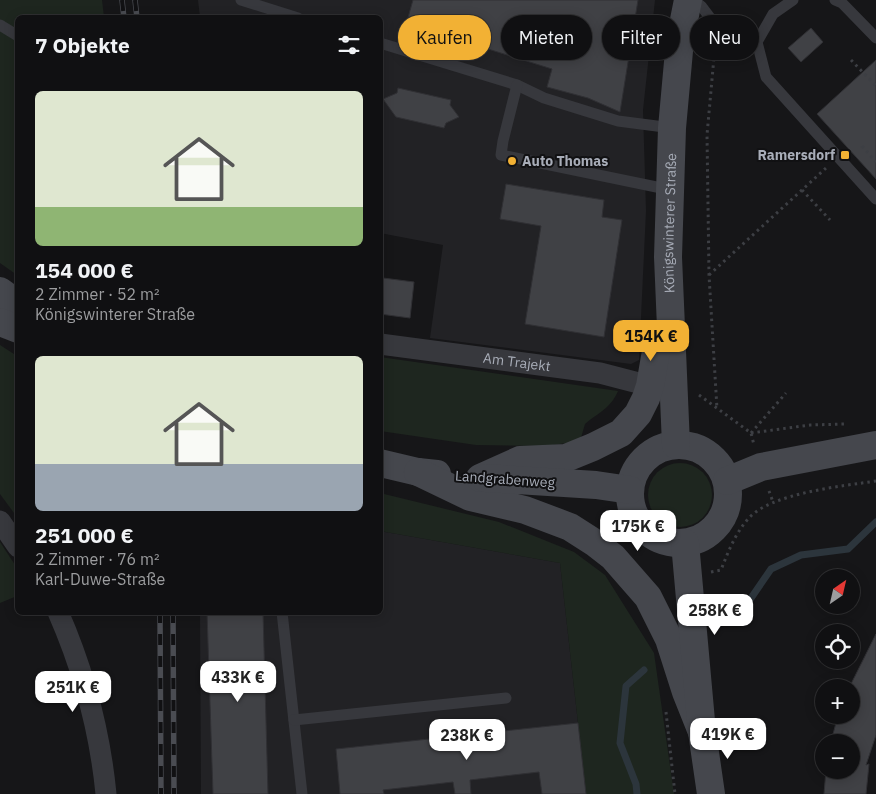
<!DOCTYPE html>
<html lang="de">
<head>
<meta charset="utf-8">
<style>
  body { margin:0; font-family:"IBM Plex Sans",sans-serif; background:#19191b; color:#f1f3f6; height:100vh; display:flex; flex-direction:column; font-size:19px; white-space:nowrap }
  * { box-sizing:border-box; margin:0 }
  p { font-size:16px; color:#9c9d9f }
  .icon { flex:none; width:28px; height:28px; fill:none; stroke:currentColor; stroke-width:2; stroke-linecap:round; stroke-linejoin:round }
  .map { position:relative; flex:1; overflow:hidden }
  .drawer { position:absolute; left:15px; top:15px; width:368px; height:600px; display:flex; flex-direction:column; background:#101012; border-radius:8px; box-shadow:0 2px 12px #0003,0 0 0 1px #303032 }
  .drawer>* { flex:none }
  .banner { position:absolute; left:398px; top:15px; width:402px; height:45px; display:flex; gap:10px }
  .needle { width:32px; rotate:34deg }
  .tools { position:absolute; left:815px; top:569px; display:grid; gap:10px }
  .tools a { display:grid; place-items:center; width:45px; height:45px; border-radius:50%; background:#101012; box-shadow:0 2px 12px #0003,0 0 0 1px #303032; font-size:25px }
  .price { position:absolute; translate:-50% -42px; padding:0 11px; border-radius:10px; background:#fff; color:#222; font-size:16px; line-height:32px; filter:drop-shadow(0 1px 2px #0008) }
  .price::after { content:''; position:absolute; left:50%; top:30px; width:15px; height:11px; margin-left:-8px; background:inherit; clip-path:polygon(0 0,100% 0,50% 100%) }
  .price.active { background:#f2b134; color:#111 }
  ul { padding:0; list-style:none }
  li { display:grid; align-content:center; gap:10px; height:265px; padding:0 20px }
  li span { display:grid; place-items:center; height:155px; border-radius:8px; color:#555 }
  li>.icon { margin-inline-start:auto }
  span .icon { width:90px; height:90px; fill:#fffc; stroke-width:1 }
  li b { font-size:21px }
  h2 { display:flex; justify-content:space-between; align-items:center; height:60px; padding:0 20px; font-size:21px }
  .pill { padding:0 18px; border-radius:22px; background:#101012; box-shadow:0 2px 12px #0003,0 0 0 1px #303032; font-size:18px; line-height:45px }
  .pill.active { background:#f2b134; color:#111 }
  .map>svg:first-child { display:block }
  .built { fill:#222225 }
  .green { fill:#1e261f }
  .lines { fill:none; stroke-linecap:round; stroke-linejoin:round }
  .stream { stroke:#2c353c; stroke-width:7 }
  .building { fill:#404145; stroke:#303034 }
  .path { stroke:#3d3f44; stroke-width:3; stroke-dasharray:2.5 4; stroke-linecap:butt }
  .lane { stroke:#37383d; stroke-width:11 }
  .street { stroke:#37383d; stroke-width:21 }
  .secondary { stroke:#45474d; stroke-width:28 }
  .rail-casing { stroke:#4a4c52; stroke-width:5.5 }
  .rail { stroke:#111113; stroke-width:4; stroke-dasharray:11; stroke-linecap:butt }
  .poi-dot { fill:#f2b134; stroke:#111113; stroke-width:2 }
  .labels { text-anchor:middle; stroke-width:4; stroke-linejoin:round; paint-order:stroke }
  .poi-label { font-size:14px; font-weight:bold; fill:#a8adb8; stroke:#111113; text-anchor:end }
  .street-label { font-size:14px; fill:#a8adb8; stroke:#111113 }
</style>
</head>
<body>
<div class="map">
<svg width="876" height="794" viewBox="0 0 876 794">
  <rect width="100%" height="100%" fill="#161618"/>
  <!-- built -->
  <g class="built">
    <path d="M198,0H655L643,110L646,211L639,360L631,364L430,338L443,245L380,233V18L200,17Z"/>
    <path d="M380,531L560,563L586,794H201L200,613L380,612Z"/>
  </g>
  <!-- green -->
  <g class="green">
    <path d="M0,0H102L104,17L18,18L17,275L0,263Z"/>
    <path d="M0,345L17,356V517L0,494Z"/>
    <path d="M380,357L618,391C611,408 598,413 585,424L580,441L546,446L476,445L380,431Z"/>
    <circle cx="680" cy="495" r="32"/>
    <path d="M380,493L499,522L574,552L605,575L654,653L674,794H586L560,563L380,531Z"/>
    <path d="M0,542L17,568V596L0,603Z"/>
  </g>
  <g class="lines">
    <!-- stream -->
    <g class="stream">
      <path d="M747,604L771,569L801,555L848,549L876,522"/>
      <path d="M637,794L636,784L620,743L626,686L644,670"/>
    </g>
  </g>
  <!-- building -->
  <g class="building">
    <path d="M413,0H638L620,112L588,98L547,87L552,69L488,49L486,53L405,28Z"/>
    <path d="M811,28L823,42L801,62L788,48Z"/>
    <path d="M876,60V179L817,114Z"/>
    <path d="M398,88L451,100L450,105L459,117L446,123L444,128L396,117L383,99L397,93Z"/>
    <path d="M506,184L604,200L602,217L622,220L604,337L525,324L541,226L500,219Z"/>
    <path d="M383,278L414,282L410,318L380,314Z"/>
    <path d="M207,612H263L268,794H213Z"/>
    <path d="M876,634V735L866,765L869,764L866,794H824L826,770H851V742H831L838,715H851V688H849Z"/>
    <path d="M578,723L586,794H542L539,772L470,780L471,794H455L453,782L383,790L384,794H340L336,749Z"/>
  </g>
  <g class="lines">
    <!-- path -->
    <g class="path">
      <path d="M715,46L707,135L709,275L717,409"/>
      <path d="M851,60L876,86"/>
      <path d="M862,146L876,162"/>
      <path d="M802,190L830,220"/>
      <path d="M709,275L826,168"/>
      <path d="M699,395L751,433L754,445"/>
      <path d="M751,433L810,425L844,424"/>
      <path d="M751,433L786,393"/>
      <path d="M769,491L773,502"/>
      <path d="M711,572L721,570C728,552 735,534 748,519C770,493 843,486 876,481"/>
      <path d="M666,712L675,794"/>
    </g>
    <!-- lane -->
    <g class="lane">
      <path d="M241,0L298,18"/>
      <path d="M694,0L702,7L717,27L739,44L757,42"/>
      <path d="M793,0L773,14L757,42L766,77L876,199"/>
      <path d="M835,0L842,3L876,38"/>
      <path d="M0,25L18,36"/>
      <path d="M380,43L517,85L544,98L618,121L672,128"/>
      <path d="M517,85L503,141L501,155L671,190"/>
      <path d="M282,612L302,794"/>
      <path d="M294,720L506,698"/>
    </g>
    <!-- street -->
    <g class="street">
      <path id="s1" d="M380,344L600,373L650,386"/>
      <path d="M0,521L18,547"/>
      <path d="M58,612C83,669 100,732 106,794"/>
    </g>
    <!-- secondary -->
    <g class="secondary">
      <path d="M0,291L18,304"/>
      <path d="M0,322L18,329"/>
      <circle cx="679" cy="494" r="49"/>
      <path id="s2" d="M676,445L668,257L672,128L680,40L688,0"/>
      <path d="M380,463L418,472L437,474"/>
      <path d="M418,472L470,497L525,510L570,527L595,543L613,557L648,597L669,639L686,692L702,732"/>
      <path d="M480,478L520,460L566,458L593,447L621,433L638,414L646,398L650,386L659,334"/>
      <path d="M485,478L596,485L630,490"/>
      <path d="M727,481L761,467L876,445"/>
      <path d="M685,543L702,732L711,794"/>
    </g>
    <defs>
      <g id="rail">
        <path d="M122,0L124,18"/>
        <path d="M135,0L137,18"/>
        <path d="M160,612L161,794"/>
        <path d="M173,612L174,794"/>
      </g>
    </defs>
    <!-- rail casing -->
    <use href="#rail" class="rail-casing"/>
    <!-- rail -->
    <use href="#rail" class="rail"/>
  </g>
  <!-- markers -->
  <g class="poi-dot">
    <rect x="840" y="150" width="10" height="10" rx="2.5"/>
    <circle cx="512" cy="161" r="5"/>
  </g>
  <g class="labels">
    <!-- poi labels -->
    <g class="poi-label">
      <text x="835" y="160">Ramersdorf</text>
      <text x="522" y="166" text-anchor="start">Auto Thomas</text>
    </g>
    <!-- street labels -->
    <g class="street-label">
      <text dy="5" stroke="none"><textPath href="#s2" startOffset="222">Königswinterer Straße</textPath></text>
      <text dy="5" stroke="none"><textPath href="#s1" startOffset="138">Am Trajekt</textPath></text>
      <text transform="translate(505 479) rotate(4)" y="5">Landgrabenweg</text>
    </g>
  </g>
</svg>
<div class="tools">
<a><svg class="needle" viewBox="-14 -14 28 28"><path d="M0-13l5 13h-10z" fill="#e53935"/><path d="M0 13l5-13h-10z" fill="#9c9d9f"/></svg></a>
<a><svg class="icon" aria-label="locate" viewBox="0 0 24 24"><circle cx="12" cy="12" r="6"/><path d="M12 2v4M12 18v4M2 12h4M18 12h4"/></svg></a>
<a>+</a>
<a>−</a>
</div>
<b class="price active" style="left:651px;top:362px">154K €</b>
<b class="price" style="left:638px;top:552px">175K €</b>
<b class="price" style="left:715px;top:636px">258K €</b>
<b class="price" style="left:238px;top:703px">433K €</b>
<b class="price" style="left:73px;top:713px">251K €</b>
<b class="price" style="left:728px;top:760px">419K €</b>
<b class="price" style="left:467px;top:761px">238K €</b>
<div class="banner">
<a class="pill active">Kaufen</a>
<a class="pill">Mieten</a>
<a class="pill">Filter</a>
<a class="pill">Neu</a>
</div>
<section class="drawer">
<h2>7 Objekte<svg class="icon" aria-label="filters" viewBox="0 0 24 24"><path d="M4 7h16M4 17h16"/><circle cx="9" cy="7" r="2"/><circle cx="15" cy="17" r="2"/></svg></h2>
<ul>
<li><span style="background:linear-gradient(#dfe7d0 75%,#8fb573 0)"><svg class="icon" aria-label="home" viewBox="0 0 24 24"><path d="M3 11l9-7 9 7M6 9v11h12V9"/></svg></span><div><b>154 000 €</b><p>2 Zimmer · 52 m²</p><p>Königswinterer Straße</p></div></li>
<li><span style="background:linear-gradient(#dfe7d0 70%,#9aa5b1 0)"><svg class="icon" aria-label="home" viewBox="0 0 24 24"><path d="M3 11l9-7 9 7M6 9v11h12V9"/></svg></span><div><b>251 000 €</b><p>2 Zimmer · 76 m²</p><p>Karl-Duwe-Straße</p></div></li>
</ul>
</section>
</div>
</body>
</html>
